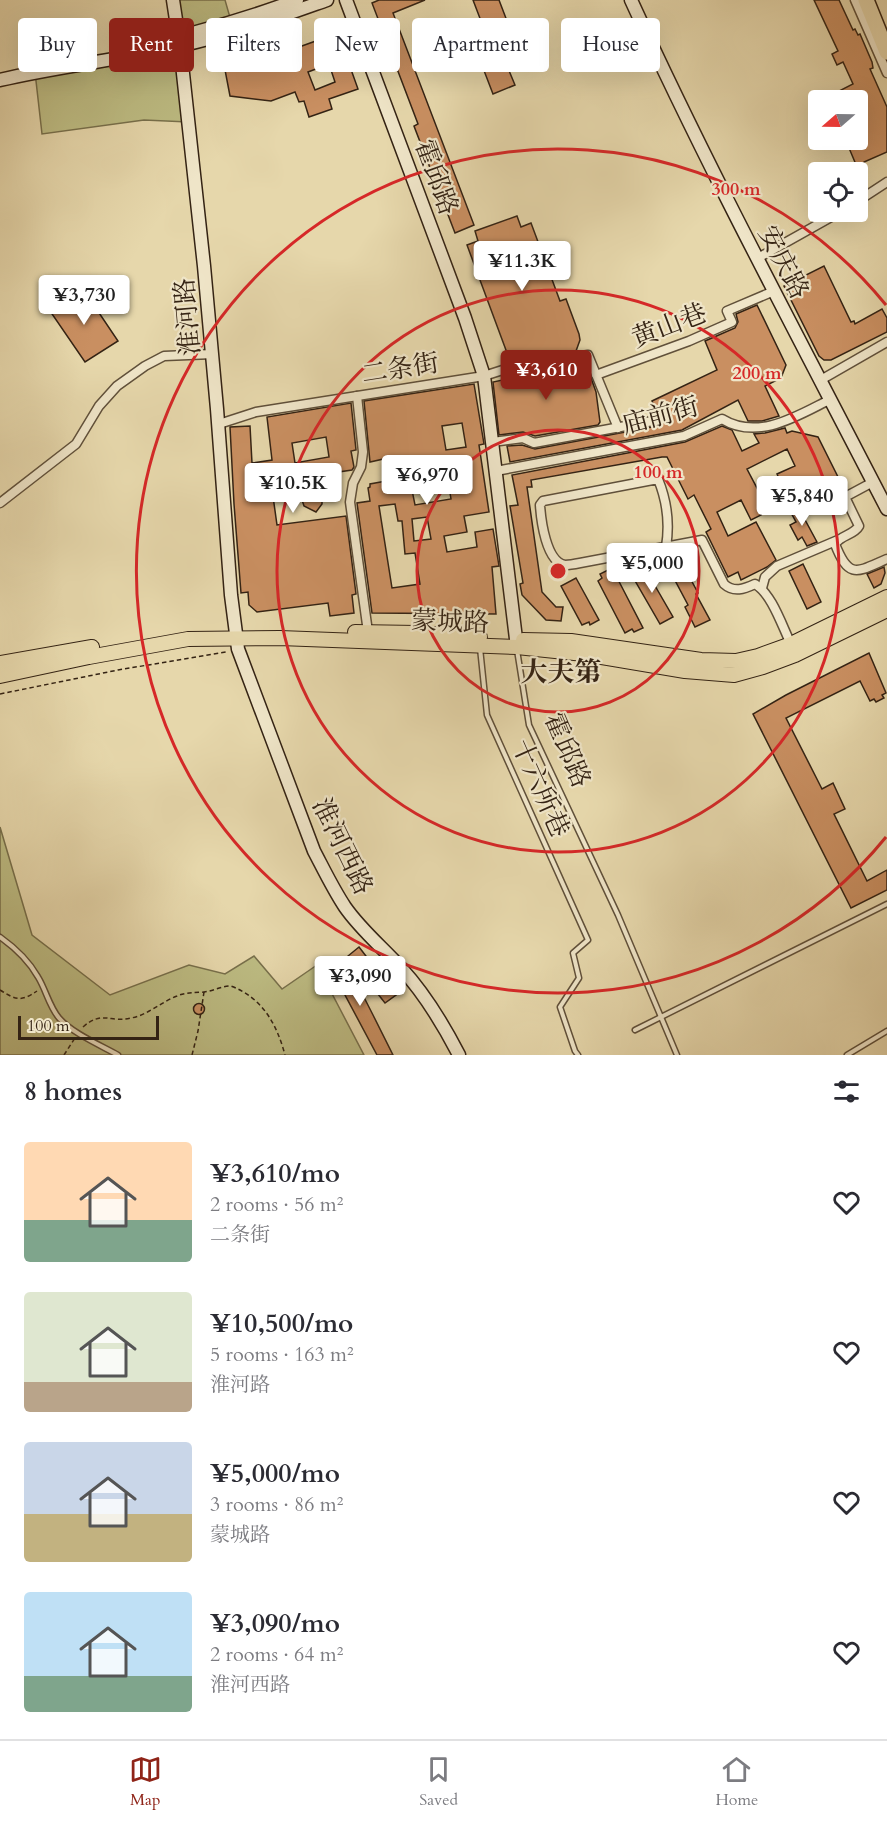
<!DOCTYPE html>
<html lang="en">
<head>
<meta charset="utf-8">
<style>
  body { margin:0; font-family:Cardo,"Noto Serif SC",serif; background:#f7f7f7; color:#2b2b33; height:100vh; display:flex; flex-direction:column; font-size:22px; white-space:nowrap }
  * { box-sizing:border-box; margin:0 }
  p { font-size:20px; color:#7c7c81 }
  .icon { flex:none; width:33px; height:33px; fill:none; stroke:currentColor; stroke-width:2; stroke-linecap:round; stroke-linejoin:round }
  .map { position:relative; height:1055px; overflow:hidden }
  .sheet { display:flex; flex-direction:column; background:#fff; flex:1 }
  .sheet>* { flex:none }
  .hud { position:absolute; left:18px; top:18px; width:852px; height:54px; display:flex; gap:12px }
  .needle { width:39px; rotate:250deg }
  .tools { position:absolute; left:808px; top:90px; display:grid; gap:12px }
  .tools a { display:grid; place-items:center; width:60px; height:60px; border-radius:6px; background:#fff; box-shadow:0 6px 24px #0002; font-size:30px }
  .scale { position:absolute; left:18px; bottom:15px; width:141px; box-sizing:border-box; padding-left:6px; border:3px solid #342314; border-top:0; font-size:16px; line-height:21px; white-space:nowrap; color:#342314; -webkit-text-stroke:4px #efe5c8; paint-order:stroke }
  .price { position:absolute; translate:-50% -51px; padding:0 14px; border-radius:6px; background:#fff; color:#222; font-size:20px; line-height:39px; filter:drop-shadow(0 2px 3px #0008) }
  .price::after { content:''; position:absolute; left:50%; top:36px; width:18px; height:14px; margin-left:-9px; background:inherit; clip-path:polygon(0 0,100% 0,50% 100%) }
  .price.on { background:#8f2418; color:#fff }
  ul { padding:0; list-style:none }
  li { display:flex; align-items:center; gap:18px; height:150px; padding:0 24px }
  li span { display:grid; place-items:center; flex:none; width:168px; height:120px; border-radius:6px; color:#555 }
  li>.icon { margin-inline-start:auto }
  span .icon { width:72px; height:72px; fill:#fffc; stroke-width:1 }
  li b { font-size:26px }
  h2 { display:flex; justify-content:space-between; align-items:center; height:72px; padding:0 24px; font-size:26px }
  .chip { padding:0 21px; border-radius:6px; background:#fff; box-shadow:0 6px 24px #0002; font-size:21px; line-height:54px }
  .chip.on { background:#8f2418; color:#fff }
  .menu { display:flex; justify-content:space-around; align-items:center; height:84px; border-top:2px solid #e1e1e2; background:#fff; font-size:16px; color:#7c7c81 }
  .menu a { display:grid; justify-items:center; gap:3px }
  .menu .on { color:#8f2418 }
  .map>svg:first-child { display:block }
  .green { fill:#bdbc83; stroke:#78704c; stroke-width:1.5 }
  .building { fill:#c98f61; stroke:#342314; stroke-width:1.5; fill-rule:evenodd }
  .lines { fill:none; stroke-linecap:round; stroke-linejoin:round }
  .lane-casing { stroke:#60503a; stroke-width:7 }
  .street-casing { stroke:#60503a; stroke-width:11 }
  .secondary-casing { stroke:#342314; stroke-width:15 }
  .primary-casing { stroke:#342314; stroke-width:16 }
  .highway-casing { stroke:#342314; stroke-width:18 }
  .path { stroke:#342314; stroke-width:1.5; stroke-dasharray:4.5 3; stroke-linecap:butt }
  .lane { stroke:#efe5c8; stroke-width:4 }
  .street { stroke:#efe5c8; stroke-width:8 }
  .secondary { stroke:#efe5c8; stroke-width:12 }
  .primary { stroke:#e6d7ab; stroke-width:14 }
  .highway { stroke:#e6d7ab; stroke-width:15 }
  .ring { fill:none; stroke:#d62828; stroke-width:3 }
  .labels { text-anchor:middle; stroke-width:4.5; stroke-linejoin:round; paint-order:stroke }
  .street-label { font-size:26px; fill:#342314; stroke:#efe5c8 }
  .neighbourhood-label { font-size:27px; font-weight:bold; fill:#342314; stroke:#efe5c8 }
  .centre { fill:#d62828; stroke:#efe5c8; stroke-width:3 }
  .ring-label { font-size:18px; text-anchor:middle; font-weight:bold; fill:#d62828; stroke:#efe5c8; stroke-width:4.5; stroke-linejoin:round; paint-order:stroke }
</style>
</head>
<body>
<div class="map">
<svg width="887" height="1055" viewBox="0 0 887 1055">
  <rect width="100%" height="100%" fill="#e6d7ab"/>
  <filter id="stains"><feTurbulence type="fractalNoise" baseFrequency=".00333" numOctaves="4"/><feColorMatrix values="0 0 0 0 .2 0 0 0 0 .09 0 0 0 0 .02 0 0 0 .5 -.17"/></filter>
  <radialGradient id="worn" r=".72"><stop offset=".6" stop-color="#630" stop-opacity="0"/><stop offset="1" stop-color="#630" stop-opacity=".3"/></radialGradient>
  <!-- green -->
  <g class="green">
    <path d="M173,0H225L231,21L179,36Z"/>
    <path d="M180,46L188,122L144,120L42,134L35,72Z"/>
    <path d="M0,827L32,935L110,995L189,965L225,974L254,956L282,989L317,965L364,1055H0Z"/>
  </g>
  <!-- building -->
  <g class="building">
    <path d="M379,0H425L393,13L474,225L455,233L414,126L418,124L372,3Z"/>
    <path d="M473,0H499L520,55L505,61L515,85L493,94L483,68L497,63Z"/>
    <path d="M814,0H839L853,30L855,29L858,35L860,34L872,62L873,68L870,69L887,107V152L864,162V164L857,167L849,148L861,143L858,135V100H843L839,91L853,84L843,62L837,65L832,54L838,51Z"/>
    <path d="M338,33L358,89L329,99L332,109L309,117L304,101L299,102L295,92L271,101L230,96L225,70L231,67L229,63L270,46L274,56ZM329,64L335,82L315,90L308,72Z"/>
    <path d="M517,216L521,227L531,223L560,301L566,299L579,334L580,340L576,351L510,361L467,245L478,241L475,231Z"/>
    <path d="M824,266L851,322L854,321L855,324L882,309L887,318V332L831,360H824L819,356L784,286Z"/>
    <path d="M83,289L118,341L85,362L50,311Z"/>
    <path d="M757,305L786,365L781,378L765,386L779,416L762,421H748L738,400L682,430L510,462L507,446L522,445L535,449L662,425L664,418L661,414H657L652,401L717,370L705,341L735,328L738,322L736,314Z"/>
    <path d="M583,362L585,376L590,375L596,392L600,422L598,425L535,436L523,432L499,435L493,382L503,380V377L513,373Z"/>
    <path d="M474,384L484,444L479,445L489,512L464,516L467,532L444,536L447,552L477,547L475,532L493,529L499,566L492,567L496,614L372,613L357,503L370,501L368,488L370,487V484L392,480L388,458L370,462L364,401ZM462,423L466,447L446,450L442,426ZM446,469L451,499L415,505L409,475ZM395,504L398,521H402L405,554L415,553L420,584L392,588L379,506ZM427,517L431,539L414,541L412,519Z"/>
    <path d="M351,403L356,450L351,451L354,467L352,470L271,482L277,525L346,516L356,594L352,595L354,613L330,616L328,603L257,612L249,605L248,592L241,593L234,504L230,427L250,426L252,463L272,460L267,417ZM326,437L329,457L295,463L292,443Z"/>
    <path d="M722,426L732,430L742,451L759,443L754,434L765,433L785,428L787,433L792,431L818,437L839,479L828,485L823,477L795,491L788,477L780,481L777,474L795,466L787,449L747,469L769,511L751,520L741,500L717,512L728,536L756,522L776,560L767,567L741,580L738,572L728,577L706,532L711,529L694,495L688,499L667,457H662L531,480L532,487H527L542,592L556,607H563L561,621L546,620L522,595L520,584L523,583L510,506L518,505L512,475L685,442Z"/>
    <path d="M311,488L319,491L322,497V504L316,512L304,506L302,500L304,493Z"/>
    <path d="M797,505L817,542L807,546L802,537L798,540L790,525L796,522L789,509Z"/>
    <path d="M682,563L698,593L696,594L710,620L695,627L685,607L688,605L669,569Z"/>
    <path d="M803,564L821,602L807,609L789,571Z"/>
    <path d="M643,565L673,617L660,624L630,572Z"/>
    <path d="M884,567L885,573L881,584L874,588L867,574Z"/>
    <path d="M612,568L643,628L634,632L632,629L625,633L598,581L602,578L600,574Z"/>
    <path d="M576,578L599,620L590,625L589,622L582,625L561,586Z"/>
    <path d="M869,653L886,693L882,695L884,698L876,702L874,699L870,701L860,681L786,718L822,789L833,783L845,809L834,814L867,881L887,870V890L851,908L753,714L786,695Z"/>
    <path d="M359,947L396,995L385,1003L348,956Z"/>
    <path d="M344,958L373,1015L393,1055H377L329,965Z"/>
    <circle cx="199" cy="1009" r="5.5"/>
  </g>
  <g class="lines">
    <defs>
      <g id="lane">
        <path d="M480,648L487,715L588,940L573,953L579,978L560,1007L575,1051L578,1055"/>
        <path d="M517,650L529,725L618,915L677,1055"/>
        <path d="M0,937C14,947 29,961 38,977C46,990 49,1006 59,1018C72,1033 100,1045 118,1055"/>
        <path d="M635,1030L887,904"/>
        <path d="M847,1055L887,1031"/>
      </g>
      <g id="street">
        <path d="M855,0L887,73"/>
        <path d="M858,201L887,182"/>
        <path d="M758,258L840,212"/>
        <path d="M596,375L689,341L732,322L727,311L774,291"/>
        <path d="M819,381L887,342"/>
        <path d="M357,396L363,452L361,467L353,483L350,502L368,632"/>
        <path d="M219,424L256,412L484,376L512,367L588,355L618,428"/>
        <path d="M492,442L523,438L534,443L658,420"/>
        <path d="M496,471L684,436L722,419C758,441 797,416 829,400"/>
        <path d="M873,482L845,497L859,526C854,535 841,535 835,544C849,580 857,572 887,559"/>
        <path d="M0,503L76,444L99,406L117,386L145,366L164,356L213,354"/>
        <path d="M666,547C670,523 667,501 658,479L543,501L540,505C541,520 546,562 565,565C569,565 575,564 580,563L702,540L724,584C734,593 744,589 755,584C772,594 782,626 791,644"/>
        <path d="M762,588L765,577L777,566L838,540"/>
      </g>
      <g id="secondary">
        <path d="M173,0L180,46L204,266L217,409L231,595L238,649L314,851C324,870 333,889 345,907C361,930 382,947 401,968C425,994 443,1024 459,1055"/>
        <path d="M346,0L465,318L484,376L517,647"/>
        <path d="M631,0C710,173 800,340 887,509"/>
        <path d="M131,47C187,36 243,20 297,0"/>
        <path d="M0,80C59,66 120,60 179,46C230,35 279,17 327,0"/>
      </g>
      <g id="primary">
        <path d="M355,632L417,633L480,637"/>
        <path d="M523,640L571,641L701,660L736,661L758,656L791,644L887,597"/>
        <path d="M0,663L92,647"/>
        <path d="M0,676L89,657L188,639L280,638L517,647L584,654L685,671L734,675L763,667L795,655L887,610"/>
      </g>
      <path id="highway" d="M866,0L887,52"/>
    </defs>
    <!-- lane casing -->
    <use href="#lane" class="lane-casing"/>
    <!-- street casing -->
    <use href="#street" class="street-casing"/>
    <!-- secondary casing -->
    <use href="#secondary" class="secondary-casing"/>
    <!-- primary casing -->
    <use href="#primary" class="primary-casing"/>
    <!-- highway casing -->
    <use href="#highway" class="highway-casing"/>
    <!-- path -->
    <g class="path">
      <path d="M0,694L118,670L226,652"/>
      <path d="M0,990C16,1000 21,1002 37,991"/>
      <path d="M83,1027C102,1010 110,1023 131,1018C148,1015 161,1002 177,996C186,992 194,993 204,992C213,991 222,986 231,986C263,998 277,1025 285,1055"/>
      <path d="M64,1055L75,1038"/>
      <path d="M192,1055L198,1031L204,992"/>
    </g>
    <!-- lane -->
    <use href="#lane" class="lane"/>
    <!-- street -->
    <use href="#street" class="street"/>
    <!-- secondary -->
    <use href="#secondary" class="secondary"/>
    <!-- primary -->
    <use href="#primary" class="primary"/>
    <!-- highway -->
    <use href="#highway" class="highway"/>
  </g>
  <!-- distance rings -->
  <g class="ring">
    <circle cx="558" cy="571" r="141"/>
    <circle cx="558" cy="571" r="281"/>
    <path d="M886 837A422 422 0 1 1 886 305"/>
  </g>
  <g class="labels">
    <!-- street labels -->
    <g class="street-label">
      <text transform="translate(437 177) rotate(70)" y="9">霍邱路</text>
      <text transform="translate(784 262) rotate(63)" y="9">安庆路</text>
      <text transform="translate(187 317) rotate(-95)" y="9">淮河路</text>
      <text transform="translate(669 325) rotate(-21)" y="9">黄山巷</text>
      <text transform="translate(400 368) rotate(-9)" y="9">二条街</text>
      <text transform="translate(660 415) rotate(-15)" y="9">庙前街</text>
      <text transform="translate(450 621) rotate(2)" y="9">蒙城路</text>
      <text transform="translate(568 750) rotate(67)" y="9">霍邱路</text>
      <text transform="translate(541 788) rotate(66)" y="9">十六所巷</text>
      <text transform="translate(343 846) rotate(64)" y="9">淮河西路</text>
    </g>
    <!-- neighbourhood labels -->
    <g class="neighbourhood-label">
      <text x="561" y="681">大夫第</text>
    </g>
  </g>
  <circle cx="558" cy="571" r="9" class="centre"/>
  <g class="ring-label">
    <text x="736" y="195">300 m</text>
    <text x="757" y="379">200 m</text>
    <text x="658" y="478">100 m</text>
  </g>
  <rect width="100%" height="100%" filter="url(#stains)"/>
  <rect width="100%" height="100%" fill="url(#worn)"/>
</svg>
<div class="tools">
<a><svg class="needle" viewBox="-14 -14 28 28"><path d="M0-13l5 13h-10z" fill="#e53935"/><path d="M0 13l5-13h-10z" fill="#7c7c81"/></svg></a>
<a><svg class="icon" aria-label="locate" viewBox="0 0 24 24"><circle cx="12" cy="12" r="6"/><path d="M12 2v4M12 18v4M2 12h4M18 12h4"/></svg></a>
</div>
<div class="scale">100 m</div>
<b class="price" style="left:522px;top:292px">¥11.3K</b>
<b class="price" style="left:84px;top:326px">¥3,730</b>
<b class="price on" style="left:546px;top:401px">¥3,610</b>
<b class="price" style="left:427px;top:506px">¥6,970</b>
<b class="price" style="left:293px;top:514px">¥10.5K</b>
<b class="price" style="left:802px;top:527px">¥5,840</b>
<b class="price" style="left:652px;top:594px">¥5,000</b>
<b class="price" style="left:360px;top:1007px">¥3,090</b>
<div class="hud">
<a class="chip">Buy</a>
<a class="chip on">Rent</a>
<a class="chip">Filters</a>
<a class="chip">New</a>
<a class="chip">Apartment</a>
<a class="chip">House</a>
</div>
</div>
<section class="sheet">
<h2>8 homes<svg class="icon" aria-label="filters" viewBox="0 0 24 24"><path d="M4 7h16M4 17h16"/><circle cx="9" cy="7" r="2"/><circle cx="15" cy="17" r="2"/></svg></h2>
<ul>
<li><span style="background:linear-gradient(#ffd9b3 65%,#7fa58c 0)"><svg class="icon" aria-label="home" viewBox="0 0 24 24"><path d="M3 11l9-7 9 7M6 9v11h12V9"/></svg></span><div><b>¥3,610/mo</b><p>2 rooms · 56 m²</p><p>二条街</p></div><svg class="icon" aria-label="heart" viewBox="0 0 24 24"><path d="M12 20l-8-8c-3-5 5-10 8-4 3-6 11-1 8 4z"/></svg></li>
<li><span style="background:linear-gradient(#dfe7d0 75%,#b9a48a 0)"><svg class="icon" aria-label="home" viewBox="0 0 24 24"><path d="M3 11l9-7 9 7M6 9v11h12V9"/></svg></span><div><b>¥10,500/mo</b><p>5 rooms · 163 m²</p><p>淮河路</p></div><svg class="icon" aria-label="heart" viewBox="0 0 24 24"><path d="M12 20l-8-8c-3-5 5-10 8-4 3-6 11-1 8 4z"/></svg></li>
<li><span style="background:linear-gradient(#c9d6e8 60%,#c2b280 0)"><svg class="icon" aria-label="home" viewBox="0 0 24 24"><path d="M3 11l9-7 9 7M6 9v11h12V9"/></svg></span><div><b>¥5,000/mo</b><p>3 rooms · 86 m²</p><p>蒙城路</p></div><svg class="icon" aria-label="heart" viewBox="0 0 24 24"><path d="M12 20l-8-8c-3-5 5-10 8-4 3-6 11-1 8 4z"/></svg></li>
<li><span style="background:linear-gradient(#bfe0f5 70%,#7fa58c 0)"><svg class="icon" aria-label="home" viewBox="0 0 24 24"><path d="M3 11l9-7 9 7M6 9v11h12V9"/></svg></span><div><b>¥3,090/mo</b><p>2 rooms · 64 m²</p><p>淮河西路</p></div><svg class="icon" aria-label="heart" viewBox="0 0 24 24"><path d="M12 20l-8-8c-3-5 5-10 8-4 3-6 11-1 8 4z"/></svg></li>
</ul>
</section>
<nav class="menu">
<a class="on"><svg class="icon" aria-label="map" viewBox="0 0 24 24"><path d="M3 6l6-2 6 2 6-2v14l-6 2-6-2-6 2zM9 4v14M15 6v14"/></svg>Map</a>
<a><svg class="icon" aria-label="saved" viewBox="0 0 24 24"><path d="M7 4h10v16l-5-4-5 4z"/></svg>Saved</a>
<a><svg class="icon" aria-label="home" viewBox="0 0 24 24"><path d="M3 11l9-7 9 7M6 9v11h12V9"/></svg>Home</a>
</nav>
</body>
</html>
